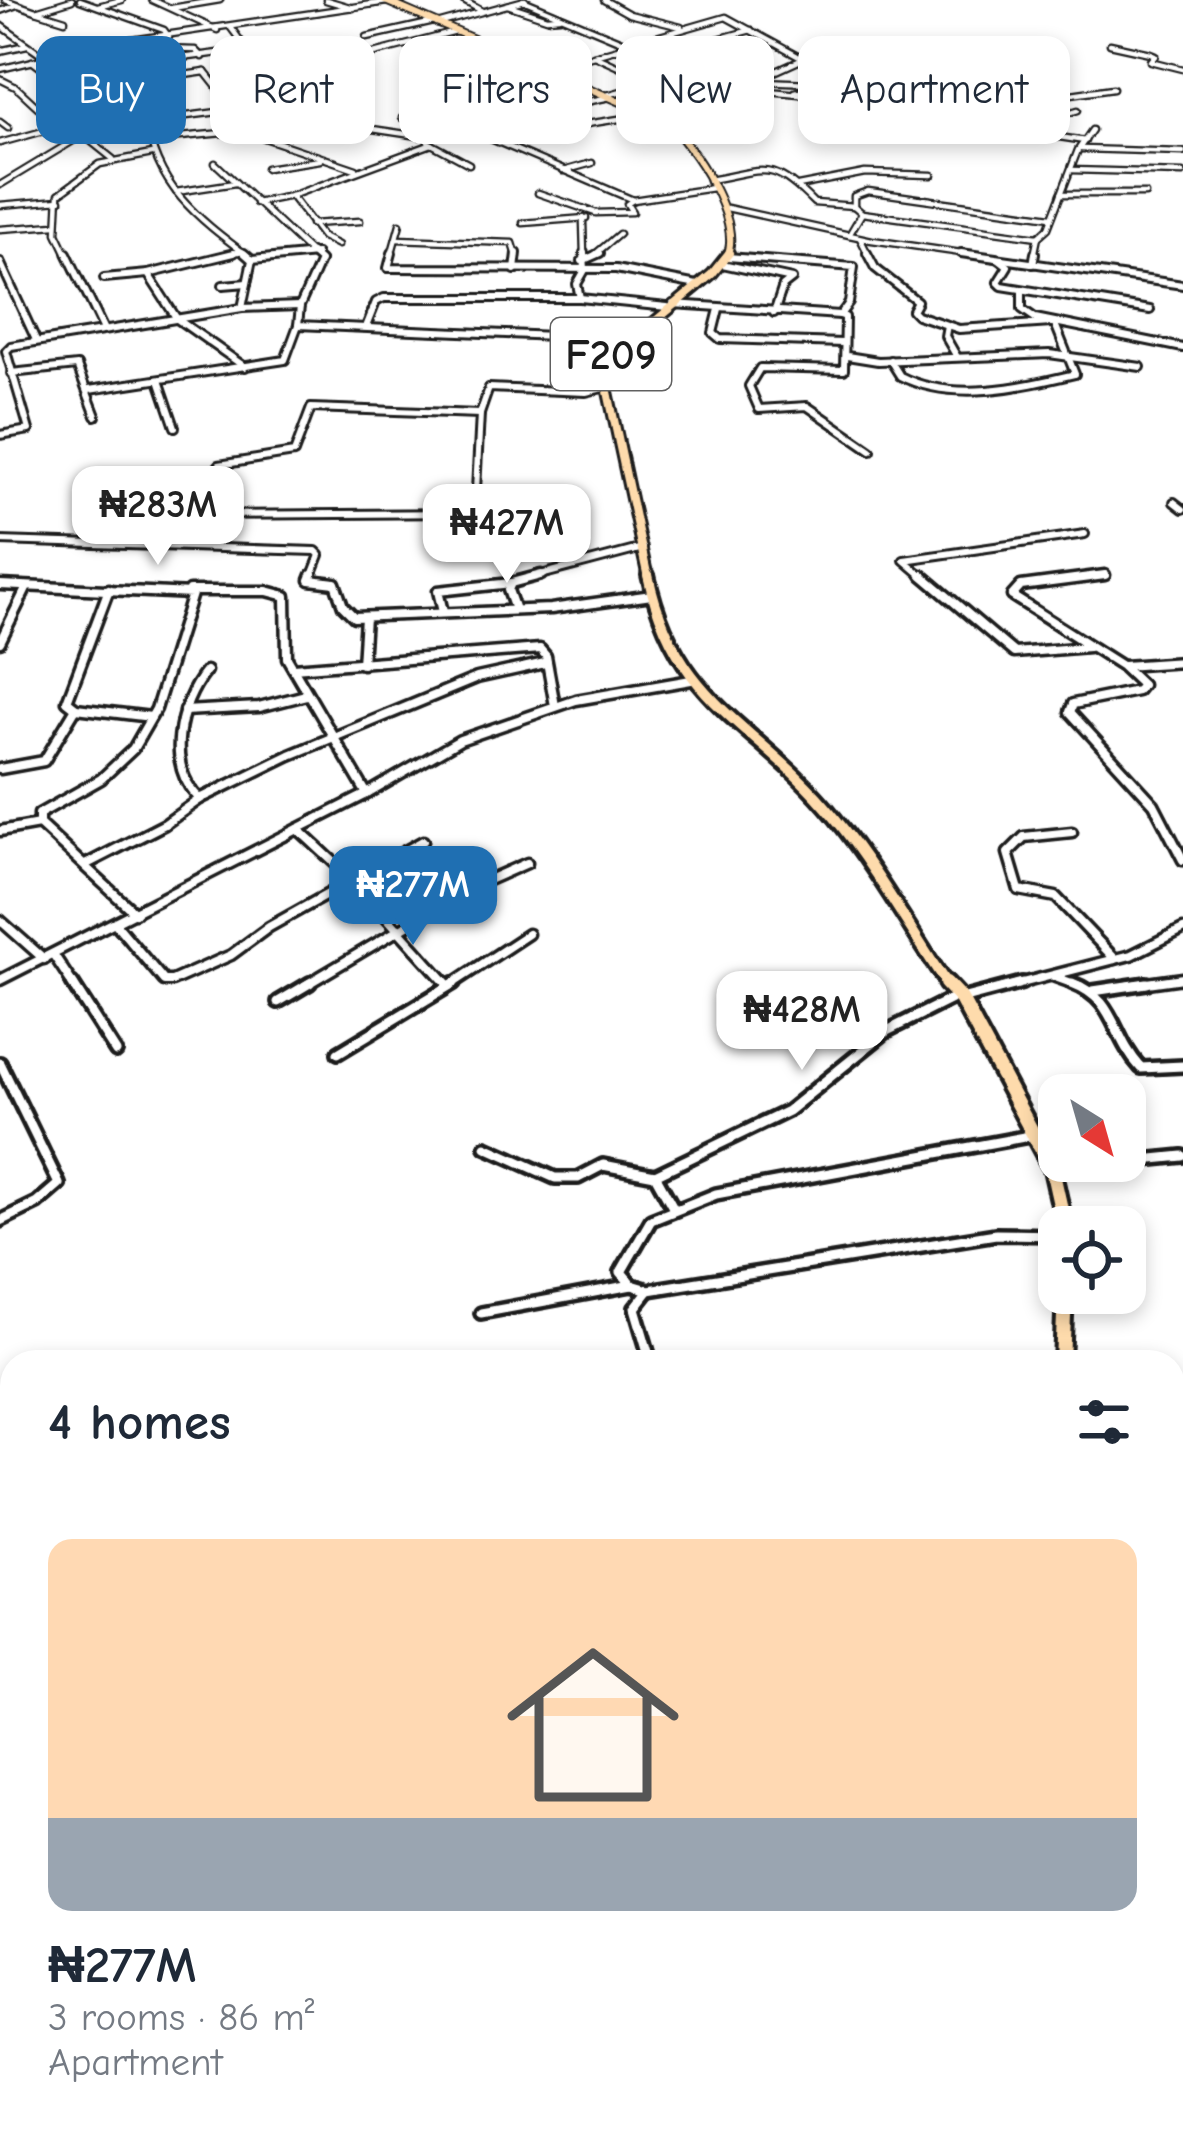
<!DOCTYPE html>
<html lang="en">
<head>
<meta charset="utf-8">
<style>
  body { margin:0; font-family:"Comic Neue",sans-serif; background:#f2f2f3; color:#1f2937; height:100vh; display:flex; flex-direction:column; font-size:45px; white-space:nowrap }
  * { box-sizing:border-box; margin:0 }
  p { font-size:39px; color:#747a83 }
  .icon { flex:none; width:66px; height:66px; fill:none; stroke:currentColor; stroke-width:2; stroke-linecap:round; stroke-linejoin:round }
  .map { position:relative; flex:1; overflow:hidden }
  .details { position:absolute; left:0px; top:1350px; width:1185px; height:807px; display:flex; flex-direction:column; background:#fff; border-radius:36px 36px 0 0; box-shadow:0 6px 18px #0003 }
  .details>* { flex:none }
  .banner { position:absolute; left:36px; top:36px; width:1113px; height:108px; display:flex; gap:24px }
  .needle { width:78px; rotate:143deg }
  .buttons { position:absolute; left:1038px; top:1074px; display:grid; gap:24px }
  .buttons a { display:grid; place-items:center; width:108px; height:108px; border-radius:24px; background:#fff; box-shadow:0 6px 18px #0003; font-size:60px }
  .price { position:absolute; translate:-50% -102px; padding:0 27px; border-radius:24px; background:#fff; color:#222; font-size:39px; line-height:78px; filter:drop-shadow(0 3px 6px #0008) }
  .price::after { content:''; position:absolute; left:50%; top:72px; width:36px; height:27px; margin-left:-18px; background:inherit; clip-path:polygon(0 0,100% 0,50% 100%) }
  .price.on { background:#1f6fb2; color:#fff }
  ul { padding:0; list-style:none }
  li { display:grid; align-content:center; gap:24px; height:636px; padding:0 48px }
  li span { display:grid; place-items:center; height:372px; border-radius:24px; color:#555 }
  li>.icon { margin-inline-start:auto }
  span .icon { width:216px; height:216px; fill:#fffc; stroke-width:1 }
  li b { font-size:51px }
  h2 { display:flex; justify-content:space-between; align-items:center; height:144px; padding:0 48px; font-size:51px }
  .pill { padding:0 42px; border-radius:24px; background:#fff; box-shadow:0 6px 18px #0003; font-size:42px; line-height:108px }
  .pill.on { background:#1f6fb2; color:#fff }
  .map>svg:first-child { display:block }
  .lines { fill:none; stroke-linecap:round; stroke-linejoin:round }
  .minor-far4-casing { stroke:#1c1c1c; stroke-width:9 }
  .minor-far3-casing { stroke:#1c1c1c; stroke-width:12 }
  .minor-far2-casing { stroke:#1c1c1c; stroke-width:15 }
  .minor-far1-casing { stroke:#1c1c1c; stroke-width:18 }
  .minor-casing { stroke:#1c1c1c; stroke-width:21 }
  .major-far4-casing { stroke:#1c1c1c; stroke-width:10 }
  .major-far3-casing { stroke:#1c1c1c; stroke-width:14 }
  .major-far2-casing { stroke:#1c1c1c; stroke-width:18 }
  .major-far1-casing { stroke:#1c1c1c; stroke-width:22 }
  .major-casing { stroke:#1c1c1c; stroke-width:26 }
  .minor-far4 { stroke:#fff; stroke-width:4.5 }
  .minor-far3 { stroke:#fff; stroke-width:6 }
  .minor-far2 { stroke:#fff; stroke-width:8 }
  .minor-far1 { stroke:#fff; stroke-width:9 }
  .minor { stroke:#fff; stroke-width:12 }
  .major-far4 { stroke:#fedbac; stroke-width:6 }
  .major-far3 { stroke:#fedbac; stroke-width:8 }
  .major-far2 { stroke:#fedbac; stroke-width:10 }
  .major-far1 { stroke:#fedbac; stroke-width:14 }
  .major { stroke:#fedbac; stroke-width:16 }
  .labels { text-anchor:middle; stroke-width:9; stroke-linejoin:round; paint-order:stroke }
  .shield { fill:#fff; stroke:#606060; stroke-width:3 }
  .shield-label { font-size:42px; font-weight:bold; fill:#1c1c1c }
</style>
</head>
<body>
<div class="map">
<svg width="1183" height="2156" viewBox="0 0 1183 2156">
  <rect width="100%" height="100%" fill="#fff"/>
  <filter id="ink" filterUnits="userSpaceOnUse"><feTurbulence type="fractalNoise" baseFrequency=".00833" numOctaves="2"/><feDisplacementMap in="SourceGraphic" scale="24" xChannelSelector="R" yChannelSelector="G"/><feConvolveMatrix kernelMatrix="1 2 1 2 8 2 1 2 1" color-interpolation-filters="sRGB"/></filter>
  <g filter="url(#ink)">
    <g class="lines">
      <defs>
        <g id="minor-far4">
          <path d="M5,0L36,11L72,0"/>
          <path d="M80,0L164,30L169,37"/>
          <path d="M152,0L217,30"/>
          <path d="M326,0L353,8"/>
          <path d="M462,0L482,11"/>
          <path d="M523,0L626,43"/>
          <path d="M604,0L629,14L681,27"/>
          <path d="M391,3L404,0"/>
          <path d="M508,5L547,18L560,17"/>
          <path d="M98,6L122,0"/>
          <path d="M172,8L220,0"/>
          <path d="M0,11L17,5"/>
          <path d="M36,11L65,20"/>
          <path d="M437,24L525,0"/>
          <path d="M0,25L47,58"/>
          <path d="M231,28C251,53 260,78 286,95L287,99L257,107"/>
          <path d="M367,37L434,22"/>
          <path d="M155,38L160,49L195,50L202,57"/>
          <path d="M1110,44L1151,53L1156,55L1151,61L1183,69"/>
          <path d="M0,51L27,45"/>
          <path d="M594,55L654,82"/>
          <path d="M659,55L738,86"/>
          <path d="M32,61L80,98"/>
          <path d="M358,64L365,61L359,57L456,32"/>
          <path d="M452,64L504,52"/>
          <path d="M622,65L751,30"/>
          <path d="M0,69L105,44L387,2"/>
          <path d="M545,69L726,17L803,59"/>
          <path d="M205,72L235,110"/>
          <path d="M54,75L248,49"/>
          <path d="M0,79L16,87L58,126"/>
          <path d="M762,81L811,83"/>
          <path d="M150,82L173,117"/>
          <path d="M933,86L968,102"/>
          <path d="M737,89L803,59"/>
          <path d="M939,89L963,78"/>
          <path d="M74,91L205,72"/>
          <path d="M795,92C850,79 881,86 933,109"/>
          <path d="M607,95L654,82L689,93L759,90L799,94L890,121L1040,88L1064,95L1113,88"/>
          <path d="M903,95L943,106"/>
          <path d="M1000,97L1042,119"/>
          <path d="M962,104L981,119"/>
          <path d="M1078,110L1014,130L1085,141"/>
          <path d="M402,118L423,122L434,132"/>
          <path d="M474,119L483,107L462,83L536,65"/>
          <path d="M147,120C154,186 199,219 248,256"/>
          <path d="M888,121L876,132L888,136"/>
          <path d="M0,122L8,128"/>
          <path d="M458,125L633,200L713,188"/>
          <path d="M561,128L651,114"/>
          <path d="M83,135L113,159"/>
          <path d="M149,140L244,131L356,169"/>
          <path d="M428,142L469,164"/>
          <path d="M0,143L69,124L85,129L257,107L279,115L419,136L474,119L523,115L610,97"/>
          <path d="M1081,149L1183,152"/>
          <path d="M215,163L314,256"/>
          <path d="M266,168L320,160"/>
          <path d="M1071,170L1183,173"/>
          <path d="M563,171L592,163"/>
          <path d="M709,180C767,170 770,159 814,203L854,206"/>
          <path d="M0,185L83,135L85,129"/>
          <path d="M798,186L865,173L932,175"/>
          <path d="M176,192L235,183"/>
          <path d="M538,193L596,213L632,212L627,204L633,200"/>
          <path d="M1061,194H1145"/>
          <path d="M291,196L322,237L338,245"/>
          <path d="M256,203L291,196L432,144"/>
          <path d="M0,205L60,200"/>
          <path d="M727,208L872,240L982,256"/>
          <path d="M862,213L1038,237"/>
          <path d="M583,221L584,256"/>
          <path d="M523,223L586,218"/>
          <path d="M311,224L360,221"/>
          <path d="M0,229L56,225"/>
          <path d="M849,235L862,213L854,206V196L868,191L1051,217"/>
          <path d="M860,238L869,256"/>
          <path d="M396,239L513,243L517,256"/>
          <path d="M68,256L57,233L59,194L100,164L152,154"/>
          <path d="M222,256L242,251"/>
          <path d="M295,256L316,254"/>
          <path d="M391,256L400,224"/>
          <path d="M593,256L619,234"/>
          <path d="M1034,256L1038,237L1048,228L1078,150L1092,130"/>
        </g>
        <g id="minor-far3">
          <path d="M67,253L104,330"/>
          <path d="M234,253L148,274L177,319L245,367"/>
          <path d="M311,253L320,261L300,306L298,325L625,339"/>
          <path d="M392,253L388,268L616,269L697,285"/>
          <path d="M867,253L875,268L917,301L912,310L917,315L959,329L1052,323"/>
          <path d="M961,253L1183,285"/>
          <path d="M728,257L854,267L849,303L840,315"/>
          <path d="M999,259L1008,266L998,282L1002,286L1150,310"/>
          <path d="M252,260L316,254"/>
          <path d="M582,261L600,253"/>
          <path d="M0,262L36,340"/>
          <path d="M722,264L792,279L783,286L774,313"/>
          <path d="M1033,264L1035,253"/>
          <path d="M515,270L517,253"/>
          <path d="M104,278L148,274"/>
          <path d="M223,285L247,283"/>
          <path d="M1022,290V309L1035,318L1183,348"/>
          <path d="M580,298L577,284L585,270L584,253"/>
          <path d="M673,304L840,315"/>
          <path d="M242,308L252,260L244,253"/>
          <path d="M719,309L713,333L720,339L843,343"/>
          <path d="M840,315L845,317L844,370L760,368L749,386L759,409L807,406L871,450"/>
          <path d="M947,325L945,336L957,357"/>
          <path d="M366,327L376,302L384,298H580L667,307"/>
          <path d="M847,356L878,361L1049,354L1141,367"/>
          <path d="M890,360L900,376C953,403 1020,387 1075,374L1055,324"/>
          <path d="M11,373L77,366L96,416"/>
          <path d="M160,383L175,427"/>
          <path d="M89,390L285,360L298,325"/>
          <path d="M0,435L29,430L6,351L11,346L242,308L300,306"/>
          <path d="M1174,502L1183,509"/>
          <path d="M189,515L219,465L294,453L311,408L480,414"/>
          <path d="M0,541L316,551L320,555L311,578"/>
          <path d="M163,546L189,515L468,513L475,509L480,414L489,388L586,392L607,387"/>
          <path d="M529,578L643,548"/>
          <path d="M925,578L904,560L1085,534"/>
          <path d="M1081,578L1106,575"/>
        </g>
        <g id="minor-far2">
          <path d="M312,575L310,580L335,583L343,606L354,617L551,609L652,595"/>
          <path d="M922,575L1014,653L1088,647"/>
          <path d="M1105,575L1021,586L1012,596L1122,666L1142,685L1137,691L1073,704L1070,712L1154,804L1183,860"/>
          <path d="M0,585L192,594L156,709L133,749L101,779L39,814V824"/>
          <path d="M109,589L67,701L76,708L151,717"/>
          <path d="M189,591H267L286,596L287,658L367,794"/>
          <path d="M514,607L508,590L511,583L541,575"/>
          <path d="M443,612L438,591L511,583"/>
          <path d="M0,642L27,587"/>
          <path d="M362,664L365,617"/>
          <path d="M1123,666L1183,662"/>
          <path d="M293,668L540,649L546,656L555,706"/>
          <path d="M184,711L259,707L306,695"/>
          <path d="M0,769L44,761L76,708"/>
          <path d="M200,799C164,766 179,704 206,671"/>
          <path d="M298,829L353,880L448,985"/>
          <path d="M0,831L39,824L135,913"/>
          <path d="M1072,832L1024,837L1008,853L1019,890L1056,897L1115,959"/>
          <path d="M85,865L165,824L200,799L290,755L477,678L545,663"/>
          <path d="M0,920L44,959"/>
          <path d="M115,923L164,981H172L231,955L269,927L423,841"/>
          <path d="M53,954L74,986"/>
          <path d="M1055,977L1080,986"/>
          <path d="M0,980L367,794L460,740L576,700L691,680"/>
          <path d="M304,986L468,889L527,863"/>
          <path d="M449,986L528,934"/>
          <path d="M1010,986L1131,955L1183,929"/>
          <path d="M1126,986L1183,978"/>
        </g>
        <g id="minor-far1">
          <path d="M72,983L116,1052"/>
          <path d="M1072,983C1117,1000 1110,1034 1141,1068L1183,1066"/>
          <path d="M1093,991L1147,983"/>
          <path d="M961,999L1022,983"/>
          <path d="M278,1002L310,983"/>
          <path d="M338,1053L454,983"/>
          <path d="M0,1063L59,1184L37,1203L0,1221"/>
          <path d="M1035,1135L716,1194L651,1220L621,1272L632,1285L649,1290L996,1234L1059,1235"/>
          <path d="M486,1147L555,1178H578L603,1165L655,1175L674,1209"/>
          <path d="M1052,1169L1183,1156"/>
          <path d="M655,1175L788,1111L887,1031L955,997"/>
          <path d="M649,1290L635,1308L651,1362"/>
          <path d="M481,1313L632,1285"/>
        </g>
        <g id="minor">
          <path d="M0,1639L12,1635"/>
          <path d="M0,1769L12,1765"/>
          <path d="M0,1918L12,1917"/>
          <path d="M0,2078L12,2062"/>
          <path d="M851,2145L852,2156"/>
        </g>
        <path id="major-far4" d="M383,0L665,121C693,144 743,221 727,256"/>
        <path id="major-far3" d="M648,578L607,387L606,362L712,274L729,253"/>
        <path id="major-far2" d="M648,575C676,707 761,725 835,818C877,870 911,931 948,986"/>
        <g id="major-far1">
          <path d="M946,983L961,999L1052,1169L1065,1227"/>
          <path d="M1062,1362L1065,1293"/>
        </g>
        <path id="major" d="M1052,2145V2156"/>
      </defs>
      <!-- minor-far4 casing -->
      <use href="#minor-far4" class="minor-far4-casing"/>
      <!-- minor-far3 casing -->
      <use href="#minor-far3" class="minor-far3-casing"/>
      <!-- minor-far2 casing -->
      <use href="#minor-far2" class="minor-far2-casing"/>
      <!-- minor-far1 casing -->
      <use href="#minor-far1" class="minor-far1-casing"/>
      <!-- minor casing -->
      <use href="#minor" class="minor-casing"/>
      <!-- major-far4 casing -->
      <use href="#major-far4" class="major-far4-casing"/>
      <!-- major-far3 casing -->
      <use href="#major-far3" class="major-far3-casing"/>
      <!-- major-far2 casing -->
      <use href="#major-far2" class="major-far2-casing"/>
      <!-- major-far1 casing -->
      <use href="#major-far1" class="major-far1-casing"/>
      <!-- major casing -->
      <use href="#major" class="major-casing"/>
      <!-- minor-far4 -->
      <use href="#minor-far4" class="minor-far4"/>
      <!-- minor-far3 -->
      <use href="#minor-far3" class="minor-far3"/>
      <!-- minor-far2 -->
      <use href="#minor-far2" class="minor-far2"/>
      <!-- minor-far1 -->
      <use href="#minor-far1" class="minor-far1"/>
      <!-- minor -->
      <use href="#minor" class="minor"/>
      <!-- major-far4 -->
      <use href="#major-far4" class="major-far4"/>
      <!-- major-far3 -->
      <use href="#major-far3" class="major-far3"/>
      <!-- major-far2 -->
      <use href="#major-far2" class="major-far2"/>
      <!-- major-far1 -->
      <use href="#major-far1" class="major-far1"/>
      <!-- major -->
      <use href="#major" class="major"/>
    </g>
  </g>
  <g class="labels">
    <!-- shield labels -->
    <rect class="shield" x="551" y="318" width="120" height="72" rx="9"/>
    <g class="shield-label">
      <text x="611" y="369">F209</text>
    </g>
  </g>
</svg>
<div class="buttons">
<a><svg class="needle" viewBox="-14 -14 28 28"><path d="M0-13l5 13h-10z" fill="#e53935"/><path d="M0 13l5-13h-10z" fill="#747a83"/></svg></a>
<a><svg class="icon" aria-label="locate" viewBox="0 0 24 24"><circle cx="12" cy="12" r="6"/><path d="M12 2v4M12 18v4M2 12h4M18 12h4"/></svg></a>
</div>
<b class="price" style="left:158px;top:568px">₦283M</b>
<b class="price" style="left:507px;top:586px">₦427M</b>
<b class="price on" style="left:413px;top:948px">₦277M</b>
<b class="price" style="left:802px;top:1073px">₦428M</b>
<div class="banner">
<a class="pill on">Buy</a>
<a class="pill">Rent</a>
<a class="pill">Filters</a>
<a class="pill">New</a>
<a class="pill">Apartment</a>
</div>
<section class="details">
<h2>4 homes<svg class="icon" aria-label="filters" viewBox="0 0 24 24"><path d="M4 7h16M4 17h16"/><circle cx="9" cy="7" r="2"/><circle cx="15" cy="17" r="2"/></svg></h2>
<ul>
<li><span style="background:linear-gradient(#ffd9b3 75%,#9aa5b1 0)"><svg class="icon" aria-label="home" viewBox="0 0 24 24"><path d="M3 11l9-7 9 7M6 9v11h12V9"/></svg></span><div><b>₦277M</b><p>3 rooms · 86 m²</p><p>Apartment</p></div></li>
</ul>
</section>
</div>
</body>
</html>
